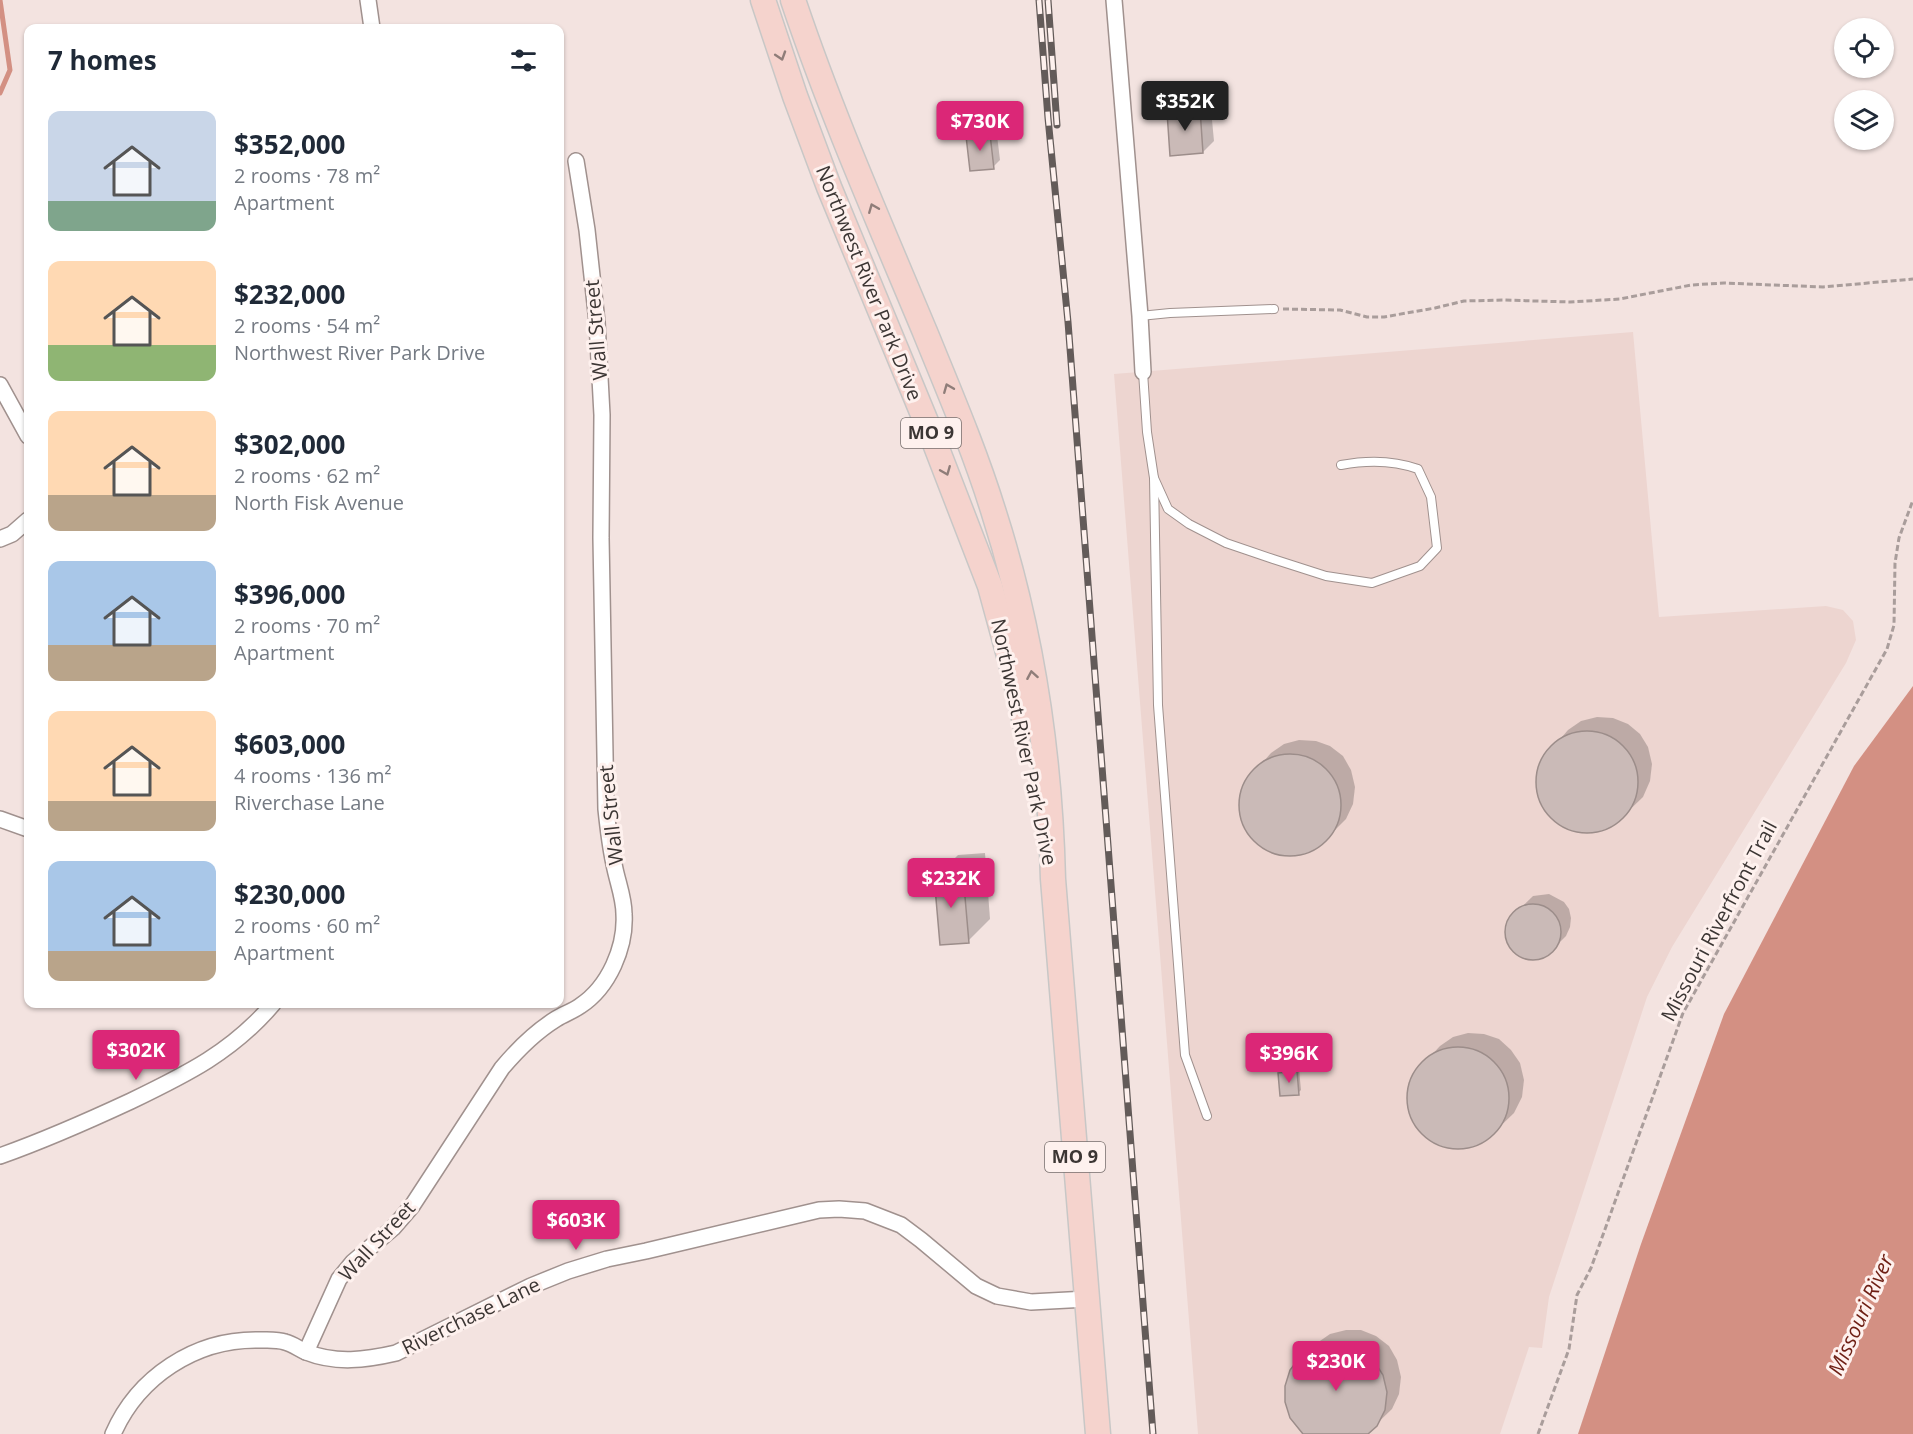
<!DOCTYPE html>
<html lang="en">
<head>
<meta charset="utf-8">
<style>
  body { margin:0; font-family:"Open Sans",sans-serif; background:#f2f2f3; color:#1f2937; height:100vh; display:flex; flex-direction:column; font-size:22px; white-space:nowrap }
  * { box-sizing:border-box; margin:0 }
  p { font-size:20px; color:#747a83 }
  .icon { flex:none; width:33px; height:33px; fill:none; stroke:currentColor; stroke-width:2; stroke-linecap:round; stroke-linejoin:round }
  .map { position:relative; flex:1; overflow:hidden }
  .panel { position:absolute; left:24px; top:24px; width:540px; height:984px; display:flex; flex-direction:column; background:#fff; border-radius:12px; box-shadow:0 2px 4px #0004 }
  .panel>* { flex:none }
  .tools { position:absolute; left:1834px; top:18px; display:grid; gap:12px }
  .tools a { display:grid; place-items:center; width:60px; height:60px; border-radius:50%; background:#fff; box-shadow:0 2px 4px #0004; font-size:30px }
  .price { position:absolute; translate:-50% -51px; padding:0 14px; border-radius:6px; background:#db2777; color:#fff; font-size:20px; line-height:39px; filter:drop-shadow(0 2px 3px #0008) }
  .price::after { content:''; position:absolute; left:50%; top:36px; width:18px; height:14px; margin-left:-9px; background:inherit; clip-path:polygon(0 0,100% 0,50% 100%) }
  .price.active { background:#222; color:#fff }
  ul { padding:0; list-style:none }
  li { display:flex; align-items:center; gap:18px; height:150px; padding:0 24px }
  li span { display:grid; place-items:center; flex:none; width:168px; height:120px; border-radius:12px; color:#555 }
  li>.icon { margin-inline-start:auto }
  span .icon { width:72px; height:72px; fill:#fffc; stroke-width:1 }
  li b { font-size:26px }
  h2 { display:flex; justify-content:space-between; align-items:center; height:72px; padding:0 24px; font-size:26px }
  .map>svg:first-child { display:block }
  .built { fill:#edd5d0 }
  .water { fill:#d39083 }
  .shadow { fill:#0003 }
  .lines { fill:none; stroke-linecap:round; stroke-linejoin:round }
  .stream { stroke:#d39083; stroke-width:5 }
  .building { fill:#cabab7; stroke:#9c8d8a; stroke-width:1.5 }
  .service-casing { stroke:#a0918e; stroke-width:10 }
  .minor-casing { stroke:#a0918e; stroke-width:18 }
  .primary-casing { stroke:#c8c7c6; stroke-width:27 }
  .path { stroke:#a99d9b; stroke-width:3; stroke-dasharray:6 3; stroke-linecap:butt }
  .service { stroke:#fff; stroke-width:8 }
  .minor { stroke:#fff; stroke-width:15 }
  .primary { stroke:#f5d3cd; stroke-width:24 }
  .rail-casing { stroke:#635b59; stroke-width:7 }
  .rail { stroke:#fef1ee; stroke-width:4.5; stroke-dasharray:14; stroke-linecap:butt }
  .oneway { stroke:#8f7d79 }
  .labels { text-anchor:middle; stroke-width:6; stroke-linejoin:round; paint-order:stroke }
  .shield { fill:#fef1ee; stroke:#766e6c; stroke-width:1.5 }
  .shield-label { font-size:18px; font-weight:bold; fill:#3c3634 }
  .street-label { font-size:20px; fill:#3c3634; stroke:#fef1ee }
  .water-label { font-size:21px; font-style:italic; fill:#6e1f14; stroke:#fef1ee }
</style>
</head>
<body>
<div class="map">
<svg width="1913" height="1434" viewBox="0 0 1913 1434">
  <rect width="100%" height="100%" fill="#f3e3e0"/>
  <!-- built -->
  <path class="built" d="M1633,332L1659,617L1826,606L1843,610L1853,621L1856,640L1846,663L1672,947L1647,997L1549,1297L1542,1348L1529,1347L1500,1434H1198L1114,374Z"/>
  <!-- water -->
  <path class="water" d="M1913,686V1434H1578L1641,1244L1724,1014L1854,766Z"/>
  <!-- shadow -->
  <g class="shadow">
    <path d="M1210,99L1214,141L1203,152L1169,113L1179,102Z"/>
    <path d="M996,127L1000,160L993,167L968,137L975,130Z"/>
    <path d="M1597,717L1613,718L1628,724L1640,734L1648,747L1652,764L1650,781L1643,797L1615,824L1599,831L1582,832L1565,828L1551,818L1542,805L1537,789L1538,773L1543,759L1568,730L1581,721Z"/>
    <path d="M1299,740L1316,741L1330,746L1343,756L1351,770L1355,787L1353,804L1346,819L1318,847L1302,854L1285,855L1268,850L1254,840L1245,827L1240,812V796L1246,781L1271,753L1284,744Z"/>
    <path d="M985,853L990,919L968,941L936,877L958,855Z"/>
    <path d="M1549,894L1564,902L1569,909L1571,918L1570,927L1566,936L1548,954L1540,958H1530L1521,956L1514,951L1509,943L1506,935L1509,919L1533,896Z"/>
    <path d="M1468,1033L1484,1034L1499,1039L1511,1050L1520,1063L1524,1080L1522,1097L1514,1113L1486,1140L1471,1147L1454,1148L1437,1144L1423,1134L1414,1121L1409,1105V1089L1414,1074L1440,1046L1453,1037Z"/>
    <path d="M1299,1069L1301,1090L1298,1093L1280,1073L1283,1070Z"/>
    <path d="M1346,1330H1361L1376,1336L1389,1346L1397,1360L1401,1377L1399,1394L1392,1409L1366,1434H1305L1301,1358L1317,1343L1330,1334Z"/>
  </g>
  <g class="lines">
    <!-- stream -->
    <path class="stream" d="M0,93L10,70L0,0"/>
  </g>
  <!-- building -->
  <g class="building">
    <path d="M1200,109L1203,153L1170,156L1167,112Z"/>
    <path d="M990,134L994,169L970,171L966,136Z"/>
    <circle cx="1587" cy="782" r="51"/>
    <circle cx="1290" cy="805" r="51"/>
    <path d="M963,874L969,943L940,945L934,876Z"/>
    <circle cx="1533" cy="932" r="28"/>
    <circle cx="1458" cy="1098" r="51"/>
    <path d="M1297,1071L1299,1095L1280,1096L1278,1073Z"/>
    <path d="M1330,1344L1346,1345L1362,1351L1374,1361L1383,1375L1387,1392L1385,1410L1377,1426L1368,1434H1303L1290,1418L1285,1402V1386L1290,1370L1300,1357L1314,1348Z"/>
  </g>
  <g class="lines">
    <defs>
      <g id="service">
        <path d="M1140,316L1170,313L1274,309"/>
        <path d="M1143,372L1147,432L1154,478L1168,509L1189,524L1226,543L1273,559L1326,576L1372,583L1420,566L1437,548L1431,497L1418,469C1393,460 1367,460 1341,465"/>
        <path d="M1154,478L1158,705L1185,1055L1207,1116"/>
      </g>
      <g id="minor">
        <path d="M368,0L372,28"/>
        <path d="M1114,0L1140,316L1143,372"/>
        <path d="M0,385L28,436"/>
        <path d="M0,539L12,534L28,520"/>
        <path d="M0,819L28,829"/>
        <path d="M0,1156C45,1140 88,1121 131,1101C187,1074 232,1052 273,1004"/>
        <path d="M306,1352L339,1279L353,1262L393,1228L412,1206L502,1068C518,1049 535,1032 556,1019C564,1014 573,1011 580,1006C609,987 626,947 624,914C624,897 617,881 614,864C610,846 608,828 606,809L601,538L602,415L597,322L587,230L576,161"/>
        <path d="M113,1434C138,1377 195,1339 258,1340C267,1340 277,1339 285,1342C293,1344 299,1349 306,1352C336,1364 366,1360 396,1353L531,1286L568,1271L607,1259L646,1251L819,1210L839,1209L865,1211L901,1225L921,1240L976,1286L997,1296L1031,1302L1087,1299"/>
      </g>
      <g id="primary">
        <path d="M763,0L795,96L829,187L934,441L990,586L1014,674L1026,727"/>
        <path d="M793,0C831,113 879,222 925,332C949,391 974,449 993,510C1031,628 1050,755 1053,879L1098,1434"/>
      </g>
    </defs>
    <!-- service casing -->
    <use href="#service" class="service-casing"/>
    <!-- minor casing -->
    <use href="#minor" class="minor-casing"/>
    <!-- primary casing -->
    <use href="#primary" class="primary-casing"/>
    <!-- path -->
    <g class="path">
      <path d="M1283,309L1340,310L1367,317H1384L1435,308L1464,301L1503,300L1570,302L1620,299L1691,285L1724,283L1823,287L1913,279"/>
      <path d="M1538,1434L1569,1349L1577,1295L1591,1268L1683,1013L1887,649L1894,625L1895,563L1899,538L1913,500"/>
    </g>
    <!-- service -->
    <use href="#service" class="service"/>
    <!-- minor -->
    <use href="#minor" class="minor"/>
    <!-- primary -->
    <use href="#primary" class="primary"/>
    <defs>
      <g id="rail">
        <path d="M1039,0L1048,118L1068,322L1153,1434"/>
        <path d="M1048,0L1057,125"/>
      </g>
    </defs>
    <!-- rail casing -->
    <use href="#rail" class="rail-casing"/>
    <!-- rail -->
    <use href="#rail" class="rail"/>
  </g>
  <!-- one-way arrows -->
  <defs><path id="oneway-chevron" d="M-2-3.5L2.5 0L-2 3.5" fill="none" stroke-width="1.6" stroke-linecap="round" stroke-linejoin="round" transform="scale(1.5)"/></defs>
  <g class="oneway">
    <use href="#oneway-chevron" transform="translate(781 56) rotate(72)"/>
    <use href="#oneway-chevron" transform="translate(873 208) rotate(-112)"/>
    <use href="#oneway-chevron" transform="translate(948 388) rotate(-112)"/>
    <use href="#oneway-chevron" transform="translate(946 471) rotate(68)"/>
    <use href="#oneway-chevron" transform="translate(1032 675) rotate(-100)"/>
  </g>
  <g class="labels">
    <!-- shield labels -->
    <g class="shield">
      <rect x="901" y="418" width="60" height="30" rx="4.5"/>
      <rect x="1045" y="1142" width="60" height="30" rx="4.5"/>
    </g>
    <g class="shield-label">
      <text x="931" y="439">MO 9</text>
      <text x="1075" y="1163">MO 9</text>
    </g>
    <!-- street labels -->
    <g class="street-label">
      <text transform="translate(869 283) rotate(68)" y="7">Northwest River Park Drive</text>
      <text transform="translate(596 330) rotate(-95)" y="7">Wall Street</text>
      <text transform="translate(1024 742) rotate(78)" y="7">Northwest River Park Drive</text>
      <text transform="translate(611 815) rotate(-96)" y="7">Wall Street</text>
      <text transform="translate(1719 921) rotate(-62)" y="7">Missouri Riverfront Trail</text>
      <text transform="translate(377 1241) rotate(-47)" y="7">Wall Street</text>
      <text transform="translate(471 1316) rotate(-26)" y="7">Riverchase Lane</text>
    </g>
    <!-- water labels -->
    <g class="water-label">
      <text transform="translate(1861 1315) rotate(-66)" y="7">Missouri River</text>
    </g>
  </g>
</svg>
<div class="tools">
<a><svg class="icon" aria-label="locate" viewBox="0 0 24 24"><circle cx="12" cy="12" r="6"/><path d="M12 2v4M12 18v4M2 12h4M18 12h4"/></svg></a>
<a><svg class="icon" aria-label="layers" viewBox="0 0 24 24"><path d="M12 4l9 5-9 5-9-5zM3 14l9 5 9-5"/></svg></a>
</div>
<b class="price active" style="left:1185px;top:132px">$352K</b>
<b class="price" style="left:980px;top:152px">$730K</b>
<b class="price" style="left:951px;top:909px">$232K</b>
<b class="price" style="left:136px;top:1081px">$302K</b>
<b class="price" style="left:1289px;top:1084px">$396K</b>
<b class="price" style="left:576px;top:1251px">$603K</b>
<b class="price" style="left:1336px;top:1392px">$230K</b>
<section class="panel">
<h2>7 homes<svg class="icon" aria-label="filters" viewBox="0 0 24 24"><path d="M4 7h16M4 17h16"/><circle cx="9" cy="7" r="2"/><circle cx="15" cy="17" r="2"/></svg></h2>
<ul>
<li><span style="background:linear-gradient(#c9d6e8 75%,#7fa58c 0)"><svg class="icon" aria-label="home" viewBox="0 0 24 24"><path d="M3 11l9-7 9 7M6 9v11h12V9"/></svg></span><div><b>$352,000</b><p>2 rooms · 78 m²</p><p>Apartment</p></div></li>
<li><span style="background:linear-gradient(#ffd9b3 70%,#8fb573 0)"><svg class="icon" aria-label="home" viewBox="0 0 24 24"><path d="M3 11l9-7 9 7M6 9v11h12V9"/></svg></span><div><b>$232,000</b><p>2 rooms · 54 m²</p><p>Northwest River Park Drive</p></div></li>
<li><span style="background:linear-gradient(#ffd9b3 70%,#b9a48a 0)"><svg class="icon" aria-label="home" viewBox="0 0 24 24"><path d="M3 11l9-7 9 7M6 9v11h12V9"/></svg></span><div><b>$302,000</b><p>2 rooms · 62 m²</p><p>North Fisk Avenue</p></div></li>
<li><span style="background:linear-gradient(#a9c7e8 70%,#b9a48a 0)"><svg class="icon" aria-label="home" viewBox="0 0 24 24"><path d="M3 11l9-7 9 7M6 9v11h12V9"/></svg></span><div><b>$396,000</b><p>2 rooms · 70 m²</p><p>Apartment</p></div></li>
<li><span style="background:linear-gradient(#ffd9b3 75%,#b9a48a 0)"><svg class="icon" aria-label="home" viewBox="0 0 24 24"><path d="M3 11l9-7 9 7M6 9v11h12V9"/></svg></span><div><b>$603,000</b><p>4 rooms · 136 m²</p><p>Riverchase Lane</p></div></li>
<li><span style="background:linear-gradient(#a9c7e8 75%,#b9a48a 0)"><svg class="icon" aria-label="home" viewBox="0 0 24 24"><path d="M3 11l9-7 9 7M6 9v11h12V9"/></svg></span><div><b>$230,000</b><p>2 rooms · 60 m²</p><p>Apartment</p></div></li>
</ul>
</section>
</div>
</body>
</html>
